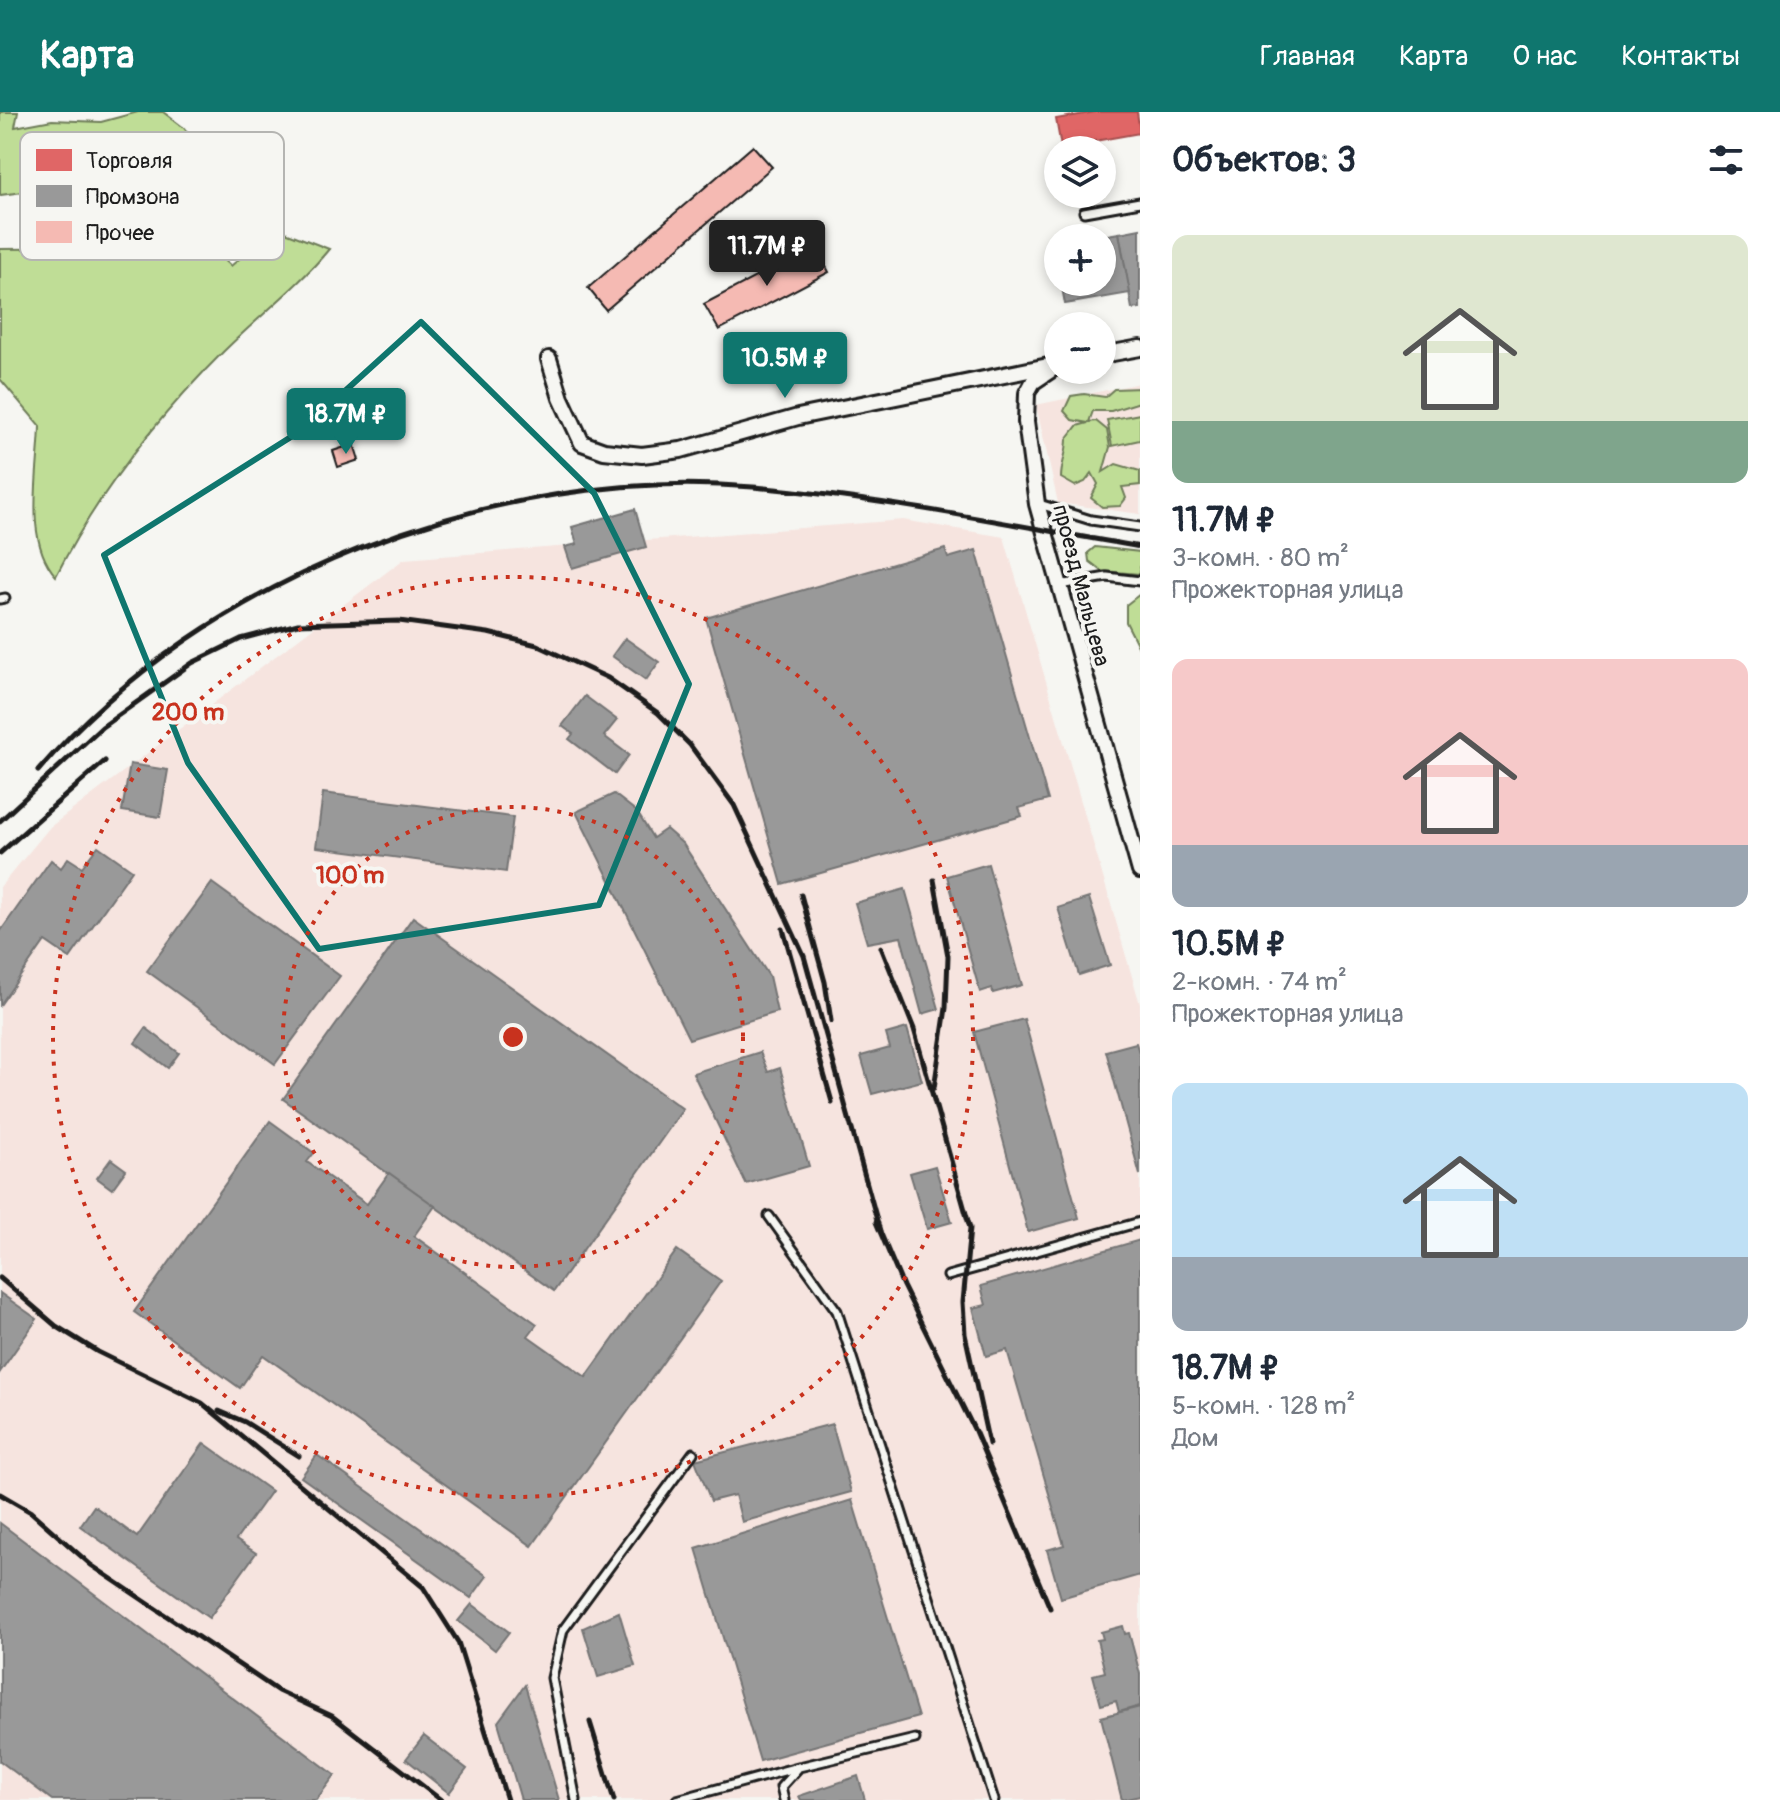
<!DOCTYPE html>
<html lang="ru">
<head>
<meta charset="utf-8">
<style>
  body { margin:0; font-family:Pangolin,sans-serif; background:#f6f6f7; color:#1f2937; height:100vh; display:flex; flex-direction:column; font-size:30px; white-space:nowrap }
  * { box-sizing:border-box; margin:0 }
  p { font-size:26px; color:#747a83 }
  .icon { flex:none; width:44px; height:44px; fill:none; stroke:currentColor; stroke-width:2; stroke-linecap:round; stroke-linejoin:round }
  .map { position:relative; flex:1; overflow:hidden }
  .drawer { display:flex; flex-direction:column; background:#fff; width:640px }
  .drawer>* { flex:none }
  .tools { position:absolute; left:1044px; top:24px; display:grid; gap:16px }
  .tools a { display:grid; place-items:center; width:72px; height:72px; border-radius:50%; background:#fff; box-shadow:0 4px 12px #0003; font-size:40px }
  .price { position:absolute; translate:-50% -68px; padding:0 18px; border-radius:8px; background:#0f766e; color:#fff; font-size:26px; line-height:52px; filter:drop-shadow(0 2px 4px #0008) }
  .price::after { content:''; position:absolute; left:50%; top:48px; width:24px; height:18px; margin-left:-12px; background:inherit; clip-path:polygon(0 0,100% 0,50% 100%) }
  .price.current { background:#222; color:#fff }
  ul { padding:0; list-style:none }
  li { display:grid; align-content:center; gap:16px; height:424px; padding:0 32px }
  li span { display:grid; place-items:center; height:248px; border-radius:16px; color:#555 }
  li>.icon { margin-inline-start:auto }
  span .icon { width:144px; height:144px; fill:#fffc; stroke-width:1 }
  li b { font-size:34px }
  h2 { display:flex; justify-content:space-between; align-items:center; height:96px; padding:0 32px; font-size:34px }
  header { display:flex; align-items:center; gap:48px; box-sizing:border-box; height:112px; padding:0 40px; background:#0f766e; color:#fff }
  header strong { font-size:38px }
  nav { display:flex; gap:44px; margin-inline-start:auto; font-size:28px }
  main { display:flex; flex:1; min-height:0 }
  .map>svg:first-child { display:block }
  .built { fill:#f6e4df }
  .green { fill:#bfdd96; stroke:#6e7c59; stroke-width:2 }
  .shops { fill:#e06666; stroke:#a55050; stroke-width:2 }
  .industry { fill:#999; stroke:#747474; stroke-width:2 }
  .building { fill:#f5bab3; stroke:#1c1c1c; stroke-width:2 }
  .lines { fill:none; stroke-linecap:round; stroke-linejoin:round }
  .lane-casing { stroke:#1c1c1c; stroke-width:13 }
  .street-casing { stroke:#1c1c1c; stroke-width:20 }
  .lane { stroke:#f6f6f2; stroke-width:7 }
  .street { stroke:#f6f6f2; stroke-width:14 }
  .rail { stroke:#1c1c1c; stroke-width:5 }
  .marked { fill:none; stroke:#0f766e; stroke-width:6; stroke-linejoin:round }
  .ring { fill:none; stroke:#c8321e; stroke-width:4; stroke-dasharray:4 8 }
  .labels { text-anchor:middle; stroke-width:8; stroke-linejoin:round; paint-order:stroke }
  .street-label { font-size:22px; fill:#1c1c1c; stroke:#f6f6f2 }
  .key { fill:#f6f6f2; stroke:#b5b5b2; stroke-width:2 }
  .key-label { font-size:22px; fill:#1c1c1c }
  .centre { fill:#c8321e; stroke:#f6f6f2; stroke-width:4 }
  .ring-label { font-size:24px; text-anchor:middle; font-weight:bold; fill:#c8321e; stroke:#f6f6f2; stroke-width:8; stroke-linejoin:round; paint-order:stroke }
</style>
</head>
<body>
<header>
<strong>Карта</strong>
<nav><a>Главная</a><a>Карта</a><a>О нас</a><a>Контакты</a></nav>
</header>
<main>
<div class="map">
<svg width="1140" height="1688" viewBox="0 0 1140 1688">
  <rect width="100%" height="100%" fill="#f6f6f2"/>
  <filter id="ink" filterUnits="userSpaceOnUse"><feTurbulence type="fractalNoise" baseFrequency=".0125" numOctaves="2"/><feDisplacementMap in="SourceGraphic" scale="16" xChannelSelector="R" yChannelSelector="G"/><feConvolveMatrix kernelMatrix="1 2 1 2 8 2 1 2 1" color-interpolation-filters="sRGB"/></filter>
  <g filter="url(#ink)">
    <!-- built -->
    <g class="built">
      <path d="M1140,271V402L1058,391L1036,293Z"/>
      <path d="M903,408L1004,425L1140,892V1688H0V775L50,715L404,447Z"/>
    </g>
    <!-- green -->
    <g class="green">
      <path d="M0,0H18L15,15L52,8L101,10L138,0H163L184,16L230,76L222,99L164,109L122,83L38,78L0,83Z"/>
      <path d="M275,116L329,137C298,175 259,204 224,239C157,306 99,379 56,464C23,428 39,360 40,314L0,267V137L128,136L181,123L211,136L231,154Z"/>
      <path d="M1140,276V290L1111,299H1093L1089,310L1096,309L1107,318L1110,335L1103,360L1116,352L1140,359V373L1122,375L1126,386L1120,394L1102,395L1091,386L1098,372L1092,361L1085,370L1075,374L1061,366C1061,352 1067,342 1067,327L1077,314L1088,311L1072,308L1064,299L1071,284L1084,282L1105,285L1114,277Z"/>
      <path d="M1140,302V328L1112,334L1107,308Z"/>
      <path d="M1095,435L1140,440V462L1102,459L1089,449L1088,441Z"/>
      <path d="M1140,482V538L1126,510V493Z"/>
    </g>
    <!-- shops -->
    <path class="shops" d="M1096,0H1137L1140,21L1061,35L1056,7Z"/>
    <!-- industry -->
    <g class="industry">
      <path d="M1140,117V196L1132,197L1119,121Z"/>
      <path d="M1119,121L1130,181L1065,192L1061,170H1102V126H1091Z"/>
      <path d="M635,397L646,435L572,456L565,435L577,432L572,415Z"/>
      <path d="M945,437L948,446L976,438L1048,688L1019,696L1022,704L782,772L706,506Z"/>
      <path d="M625,526L659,550L646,568L612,544Z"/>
      <path d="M585,584L617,608L604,624L629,643L615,662L569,627L573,622L562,614Z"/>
      <path d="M130,652L168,658L160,705L122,699Z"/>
      <path d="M323,681L513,705L506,760L316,735Z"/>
      <path d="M614,682L637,700L653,726L666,717L683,732L769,864L777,900L689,927L576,700Z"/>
      <path d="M98,734L132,758L70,846L45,829L0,893V820L51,748L61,756L68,746L82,755Z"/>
      <path d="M988,752L1022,873L993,881L992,876L980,880L947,764Z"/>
      <path d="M212,771L340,864L275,952L147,859Z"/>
      <path d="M905,777L939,897L922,902L901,825L867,831L855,791Z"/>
      <path d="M1089,786L1110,853L1079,863L1058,796Z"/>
      <path d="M413,805L683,997L554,1179L283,987Z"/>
      <path d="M1024,907L1079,1106L1028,1120L974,920Z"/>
      <path d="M146,916L179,941L168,956L135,931Z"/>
      <path d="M907,916L922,969L872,982L861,944L890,936L886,922Z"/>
      <path d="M1136,931L1140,944V1063L1106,939Z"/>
      <path d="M760,940L768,960L780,956L809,1054L746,1072L693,961Z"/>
      <path d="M270,1009L314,1041L307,1050L367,1092L389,1061L435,1094L414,1124L537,1212L528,1224L586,1265L677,1138L721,1169L532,1434L263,1243L240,1276L134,1200Z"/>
      <path d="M111,1047L126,1058L112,1077L97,1066Z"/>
      <path d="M935,1054L952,1110L927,1117L910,1061Z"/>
      <path d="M1140,1128V1463L1061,1486L1047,1438L1064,1433L1007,1238L986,1244L973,1196L986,1193L981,1174Z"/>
      <path d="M0,1181L37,1207L0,1260Z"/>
      <path d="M832,1312L851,1380L742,1410L735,1383L711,1389L695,1348Z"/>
      <path d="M204,1331L271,1379L236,1428L256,1441L209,1506L80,1414L94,1394L137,1425Z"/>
      <path d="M317,1343L487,1464L471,1486L301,1365Z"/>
      <path d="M852,1388L918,1605L760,1649L696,1436Z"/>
      <path d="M0,1411L335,1663L316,1688H52L0,1649Z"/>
      <path d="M472,1492L509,1520L495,1538L458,1509Z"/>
      <path d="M619,1500L635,1554L598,1565L583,1516Z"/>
      <path d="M1123,1514L1125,1522L1129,1521L1140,1562V1594L1119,1600L1116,1589L1101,1593L1093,1563L1105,1560L1097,1528L1103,1527L1101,1520Z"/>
      <path d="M525,1573L559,1688H521L498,1610Z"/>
      <path d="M1140,1595V1684L1122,1688L1101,1605Z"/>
      <path d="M424,1624L467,1657L449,1681L406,1647Z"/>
      <path d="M858,1664L865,1688H801L799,1684Z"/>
    </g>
    <!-- building -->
    <g class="building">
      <path d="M753,34L772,55L606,198L588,176Z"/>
      <path d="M815,134L829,160L719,218L704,192Z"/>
      <path d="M354,332L359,348L338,355L333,339Z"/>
    </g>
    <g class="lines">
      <defs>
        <g id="lane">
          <path d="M1084,100L1140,90"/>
          <path d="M1039,392L1091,408L1140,415"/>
          <path d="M1060,473L1107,465L1140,469"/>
          <path d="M0,487L5,486"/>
          <path d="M769,1104L837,1199L994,1688"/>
          <path d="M948,1164L1140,1110"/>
          <path d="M576,1688L552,1566L563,1518L693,1341"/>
          <path d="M677,1688L798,1655"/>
          <path d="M784,1688L781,1675L799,1655L915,1627"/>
        </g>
        <g id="street">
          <path d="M1102,243L1140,236"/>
          <path d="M549,247L561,286L582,331L604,339L642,343L681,338L798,305L1058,252"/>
          <path d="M1054,256L1033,270L1027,281L1026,310L1037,392L1140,759"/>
        </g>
      </defs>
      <!-- lane casing -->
      <use href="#lane" class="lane-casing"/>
      <!-- street casing -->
      <use href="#street" class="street-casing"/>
      <!-- lane -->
      <use href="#lane" class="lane"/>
      <!-- street -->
      <use href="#street" class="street"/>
      <!-- rail -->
      <g class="rail">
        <path d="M38,659C207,463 497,353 753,375C883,386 1012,413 1140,435"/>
        <path d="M0,709L102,615L192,551L241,527L298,512L399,509L488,521L537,533L608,566L658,601L690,633L734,693L804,844L880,1119"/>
        <path d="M0,741L105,649"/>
        <path d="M801,783L825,870L831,909"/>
        <path d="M783,817L832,990"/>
        <path d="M881,835L914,917L970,1116L963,1190L965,1222L989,1332"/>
        <path d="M934,976L946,896L948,844L934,768"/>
        <path d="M876,1110L903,1174L975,1319L1050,1496"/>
        <path d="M0,1166L56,1214L98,1240L202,1291L423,1475L458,1530L507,1688"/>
        <path d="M219,1299L245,1310L299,1344"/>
        <path d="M0,1382L31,1400L91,1453L278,1579L332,1604L441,1688"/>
        <path d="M590,1610L614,1688"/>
      </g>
    </g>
  </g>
  <!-- marked area -->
  <path class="marked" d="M421,210L594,381L689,572L599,793L319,837L188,651L104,443L302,318Z"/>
  <!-- distance rings -->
  <g class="ring">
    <circle cx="513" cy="925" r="230"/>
    <circle cx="513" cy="925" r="460"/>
  </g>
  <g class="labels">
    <!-- street labels -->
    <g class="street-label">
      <text transform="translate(1082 473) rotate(75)" y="8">проезд Мальцева</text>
    </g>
  </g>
  <!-- legend -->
  <rect x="20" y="20" width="264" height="128" rx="12" class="key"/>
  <rect x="36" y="37" width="36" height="22" fill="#e06666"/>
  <rect x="36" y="73" width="36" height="22" fill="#999"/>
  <rect x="36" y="109" width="36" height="22" fill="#f5bab3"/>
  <g class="key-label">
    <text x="86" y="56">Торговля</text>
    <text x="86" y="92">Промзона</text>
    <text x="86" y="128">Прочее</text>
  </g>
  <circle cx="513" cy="925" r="12" class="centre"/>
  <g class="ring-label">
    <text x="188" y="608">200 m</text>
    <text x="350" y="771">100 m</text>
  </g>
</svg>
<div class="tools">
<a><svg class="icon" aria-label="layers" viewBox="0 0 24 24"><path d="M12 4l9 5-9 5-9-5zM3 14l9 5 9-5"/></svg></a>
<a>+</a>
<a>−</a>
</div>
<b class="price current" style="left:767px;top:176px">11.7M ₽</b>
<b class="price" style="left:785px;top:288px">10.5M ₽</b>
<b class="price" style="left:346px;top:344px">18.7M ₽</b>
</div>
<section class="drawer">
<h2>Объектов: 3<svg class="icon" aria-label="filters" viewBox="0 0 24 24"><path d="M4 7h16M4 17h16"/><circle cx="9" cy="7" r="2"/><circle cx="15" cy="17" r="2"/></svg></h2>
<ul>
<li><span style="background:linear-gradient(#dfe7d0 75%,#7fa58c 0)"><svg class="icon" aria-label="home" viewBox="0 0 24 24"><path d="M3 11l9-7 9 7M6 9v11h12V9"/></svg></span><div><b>11.7M ₽</b><p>3-комн. · 80 m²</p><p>Прожекторная улица</p></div></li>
<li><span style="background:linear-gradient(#f6c9c9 75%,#9aa5b1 0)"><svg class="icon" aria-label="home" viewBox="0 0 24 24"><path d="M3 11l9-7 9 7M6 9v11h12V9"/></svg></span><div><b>10.5M ₽</b><p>2-комн. · 74 m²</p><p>Прожекторная улица</p></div></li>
<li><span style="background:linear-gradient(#bfe0f5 70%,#9aa5b1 0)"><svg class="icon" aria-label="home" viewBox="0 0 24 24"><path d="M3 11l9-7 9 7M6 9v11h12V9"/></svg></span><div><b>18.7M ₽</b><p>5-комн. · 128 m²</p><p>Дом</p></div></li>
</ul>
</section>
</main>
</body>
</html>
